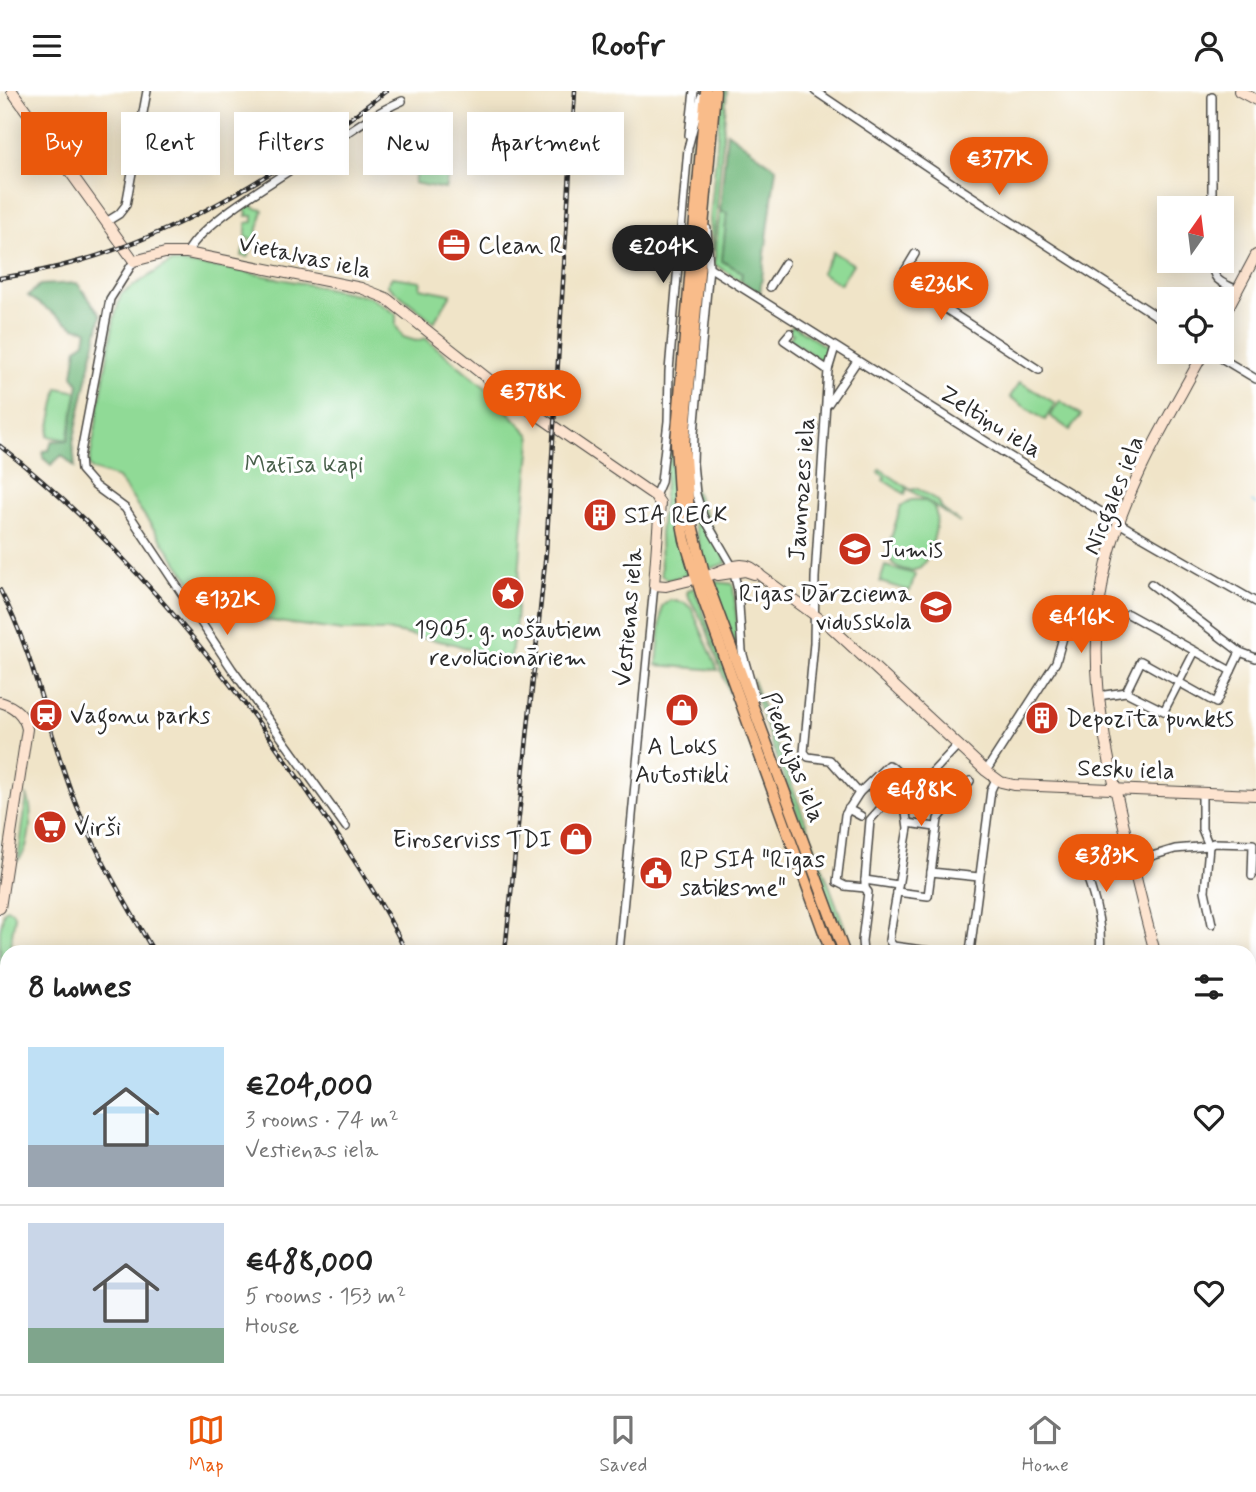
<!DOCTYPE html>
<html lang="en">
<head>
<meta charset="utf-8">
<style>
  body { margin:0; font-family:Mynerve,sans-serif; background:#f6f6f6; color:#222; height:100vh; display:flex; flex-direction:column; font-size:26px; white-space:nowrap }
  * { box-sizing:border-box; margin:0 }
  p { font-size:23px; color:#767676 }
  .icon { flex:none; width:38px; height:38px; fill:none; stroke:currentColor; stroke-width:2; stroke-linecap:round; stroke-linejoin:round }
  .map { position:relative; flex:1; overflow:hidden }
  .side { position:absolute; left:0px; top:854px; width:1256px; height:450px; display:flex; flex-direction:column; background:#fff; border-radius:21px 21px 0 0; box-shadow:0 4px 18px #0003 }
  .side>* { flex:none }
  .top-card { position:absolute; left:21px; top:21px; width:700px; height:63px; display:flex; gap:14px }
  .needle { width:46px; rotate:14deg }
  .controls { position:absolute; left:1157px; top:105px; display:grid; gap:14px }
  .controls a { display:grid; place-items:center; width:77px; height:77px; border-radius:0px; background:#fff; box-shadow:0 4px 18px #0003; font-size:35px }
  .price { position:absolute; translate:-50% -60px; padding:0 16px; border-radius:24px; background:#ea580c; color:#fff; font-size:23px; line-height:46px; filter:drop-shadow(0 2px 4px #0008) }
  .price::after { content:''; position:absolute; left:50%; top:42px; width:21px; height:16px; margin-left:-10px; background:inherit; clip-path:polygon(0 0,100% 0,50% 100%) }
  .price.current { background:#222; color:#fff }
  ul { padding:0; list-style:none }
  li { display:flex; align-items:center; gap:21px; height:175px; padding:0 28px }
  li+li { border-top:2px solid #e0e0e0 }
  li span { display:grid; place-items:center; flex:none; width:196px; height:140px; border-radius:0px; color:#555 }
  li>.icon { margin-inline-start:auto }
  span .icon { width:84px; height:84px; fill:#fffc; stroke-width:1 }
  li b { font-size:30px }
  h2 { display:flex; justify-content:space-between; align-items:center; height:84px; padding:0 28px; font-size:30px }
  .pill { padding:0 24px; border-radius:0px; background:#fff; box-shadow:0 4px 18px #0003; font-size:24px; line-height:63px }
  .pill.current { background:#ea580c; color:#fff }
  header { display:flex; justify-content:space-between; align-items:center; height:91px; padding:0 28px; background:#fff; font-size:32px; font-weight:700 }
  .dock { display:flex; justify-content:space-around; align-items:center; height:98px; border-top:2px solid #e0e0e0; background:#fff; font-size:19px; color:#767676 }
  .dock a { display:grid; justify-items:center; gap:4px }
  .dock .current { color:#ea580c }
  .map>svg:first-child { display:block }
  .green { fill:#90da96; stroke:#5e8260; stroke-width:2 }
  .forest { fill:#74ba7f; stroke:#507255; stroke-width:2 }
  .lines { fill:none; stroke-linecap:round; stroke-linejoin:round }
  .stream { stroke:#5ebbdc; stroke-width:2 }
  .street-casing { stroke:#494743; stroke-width:10 }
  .secondary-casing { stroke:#494743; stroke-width:12 }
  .primary-casing { stroke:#494743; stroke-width:13 }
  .street { stroke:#fff; stroke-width:7 }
  .secondary { stroke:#fde4d0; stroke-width:10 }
  .primary { stroke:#f9bc8a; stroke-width:10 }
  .rail-casing { stroke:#2b2b2b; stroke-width:4.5 }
  .rail { stroke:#fff; stroke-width:2; stroke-dasharray:5; stroke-linecap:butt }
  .labels { text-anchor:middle; stroke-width:6; stroke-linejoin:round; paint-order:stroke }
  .poi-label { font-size:24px; fill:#2b2b2b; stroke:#fff; text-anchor:start }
  .street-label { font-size:24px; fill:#2b2b2b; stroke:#fff }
  .park-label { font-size:24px; fill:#49604b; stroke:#fff }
</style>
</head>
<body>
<header><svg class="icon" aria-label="menu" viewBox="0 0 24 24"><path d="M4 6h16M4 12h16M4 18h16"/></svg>Roofr<svg class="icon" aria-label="person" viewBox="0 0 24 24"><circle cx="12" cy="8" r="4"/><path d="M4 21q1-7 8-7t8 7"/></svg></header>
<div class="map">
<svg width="1256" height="1303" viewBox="0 0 1256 1303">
  <rect width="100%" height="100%" fill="#fff"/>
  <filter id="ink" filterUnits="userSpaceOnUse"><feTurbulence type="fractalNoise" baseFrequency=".0143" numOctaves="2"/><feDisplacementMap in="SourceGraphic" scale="14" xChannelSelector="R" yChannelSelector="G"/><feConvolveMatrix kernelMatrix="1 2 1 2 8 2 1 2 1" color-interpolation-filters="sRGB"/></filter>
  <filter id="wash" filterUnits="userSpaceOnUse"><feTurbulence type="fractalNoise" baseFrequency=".00686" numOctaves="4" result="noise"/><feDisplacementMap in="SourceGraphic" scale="28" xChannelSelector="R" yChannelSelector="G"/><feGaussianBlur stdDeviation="1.57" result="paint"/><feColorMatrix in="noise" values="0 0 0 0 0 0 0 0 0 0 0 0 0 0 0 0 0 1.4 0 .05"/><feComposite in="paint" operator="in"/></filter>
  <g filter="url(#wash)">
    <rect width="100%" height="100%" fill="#f0e4c8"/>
    <!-- green -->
    <g class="green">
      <path d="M722,0H727L713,160L710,129Z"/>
      <path d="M698,34L687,174H686C681,143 686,62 698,34Z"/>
      <path d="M420,67L448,71L450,75L445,98L414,92Z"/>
      <path d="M252,113L254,117L263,119L254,153L248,166L242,165L245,151L252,152L253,149L246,147V132L253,131V125H246L247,121L243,118Z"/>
      <path d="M720,120L727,122L722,170L742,181L741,190L714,173Z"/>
      <path d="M833,161L853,173L840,193L821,182Z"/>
      <path d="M705,164L706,165L693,396L727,472L706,479L695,438L688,349Z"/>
      <path d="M171,171L231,178L370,206L396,223V235L403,246L416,250L425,247L487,298L530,344L531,350L522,442L516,531L510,569L506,570L454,553L390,540H342L216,522L210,518L118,387L93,379L89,374L114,228L121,203Z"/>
      <path d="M392,186L421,190L420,197L451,203L434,231L387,194Z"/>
      <path d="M793,234L829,258L827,274L789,248L793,243L789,240Z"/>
      <path d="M462,257L532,311L542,322L459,260Z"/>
      <path d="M1020,291L1055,312L1045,329L1010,306Z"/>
      <path d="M58,297L78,301L68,349L48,345Z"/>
      <path d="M673,307L672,397L681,451L689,483L668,489L661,484L660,443Z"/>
      <path d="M1060,310L1081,324L1070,339L1050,325Z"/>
      <path d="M880,378L911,399L918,397L939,411L942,418L960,432L907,397L905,403L883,389L885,386L878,381Z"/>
      <path d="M911,409C941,406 939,428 933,450C927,472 918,490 893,473L887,460L901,415Z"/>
      <path d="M885,475L915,483L910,500L880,491Z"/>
      <path d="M717,491L733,493L741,567L711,492Z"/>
      <path d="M694,497L732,596L729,601L705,534L687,503L688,499Z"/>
      <path d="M670,509L685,512L692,518L718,579L657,574L662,515Z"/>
      <path d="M752,587L842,829L853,861H848L778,670L757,610Z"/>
      <path d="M27,705C34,719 30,759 18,769Z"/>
      <path d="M7,818L12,820L15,826L9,861H7L0,911V839L4,820Z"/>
    </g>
    <!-- forest -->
    <g class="forest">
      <path d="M727,41L776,77L760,202L741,190L742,181L722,170L727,122L720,120Z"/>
      <path d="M77,192L101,224L73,352L75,376L62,364L51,374L43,367V360L49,359L52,350L68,349L79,293L73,285L77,257L85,251L87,239L74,236L28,205L40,194Z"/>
    </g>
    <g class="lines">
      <!-- stream -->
      <path class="stream" d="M1252,411L1256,414"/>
    </g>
  </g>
  <g filter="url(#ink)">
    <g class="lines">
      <defs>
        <g id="street">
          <path d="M815,0L962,99L1169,233"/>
          <path d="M689,44L694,0"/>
          <path d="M1212,117V6"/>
          <path d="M106,131L119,123L126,114L147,0"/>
          <path d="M707,138L709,176L694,342L693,372L696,403L703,425L732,475L738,499L742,560L755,607"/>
          <path d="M187,162C203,130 282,85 314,64C343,45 370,24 402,10"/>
          <path d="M915,163L900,188L1039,279"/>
          <path d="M134,170L110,208L80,366L81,379L95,395L125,417L232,578L346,736"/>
          <path d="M1212,170C1213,191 1220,190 1237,199"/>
          <path d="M709,176L1006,363L1129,438L1256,511"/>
          <path d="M770,196L785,172"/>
          <path d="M790,242L784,249L828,279"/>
          <path d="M835,256L828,279L815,487L814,552L804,661L808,666L830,669L859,702"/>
          <path d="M1211,261L1256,288"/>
          <path d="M828,313L857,270"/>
          <path d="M655,405L661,391L668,330L669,280L688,57L701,6"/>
          <path d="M1151,493L1240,561L1231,580"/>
          <path d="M1128,523L1231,580L1216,612L1141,570L1126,601L1164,620L1195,560"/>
          <path d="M1240,561L1256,567"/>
          <path d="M1098,605L1126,601"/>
          <path d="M986,680L1056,571L1066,536L1081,517L1098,520"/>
          <path d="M1202,701V738L1209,755L1205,800L1212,833"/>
          <path d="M848,718L861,725"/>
          <path d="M908,732L935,736"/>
          <path d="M1075,750C1086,784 1104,824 1100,861"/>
          <path d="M1132,771L1175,758L1209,755L1213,752L1253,753L1252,785"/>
          <path d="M931,781L979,786"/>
          <path d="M865,789L898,794"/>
          <path d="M865,797L845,795L837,791L845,724L859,702L888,674L891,675L906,689"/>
          <path d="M897,801L928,805L938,728L970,690"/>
          <path d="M893,855L937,861"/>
          <path d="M619,861L654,494"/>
          <path d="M863,861L862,850L868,801L865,797V789L870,729L906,689L920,702L928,686L958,654"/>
          <path d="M893,861V855L889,849L908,737L906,722L918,708L920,702"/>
          <path d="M970,861L991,699L996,688"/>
          <path d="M1250,895H1256"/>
          <path d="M1250,933H1256"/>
          <path d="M1250,1024L1256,1023"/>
          <path d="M0,1294L7,1291"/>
          <path d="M431,1297L432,1303"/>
          <path d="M669,1297L682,1303"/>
          <path d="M709,1303L733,1297"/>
        </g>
        <g id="secondary">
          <path d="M12,0L134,170L165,162H187L361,197L386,207L511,306L655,405L660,412L654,494L666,495L691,489"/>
          <path d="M1239,0L1256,9"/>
          <path d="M1222,228L1256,164"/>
          <path d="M718,484L745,480L754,483"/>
          <path d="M708,485C727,477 746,465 761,485L831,536L986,680L1001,691L1014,694L1256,704"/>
          <path d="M0,611C14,615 24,623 27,638L0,817"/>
          <path d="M1155,861C1143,818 1133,775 1123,731C1101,639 1084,558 1109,463C1128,391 1169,326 1204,261"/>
          <path d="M0,1136L7,1152"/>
          <path d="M1250,1146L1256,1144"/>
          <path d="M69,1297L71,1303"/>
        </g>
        <g id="primary">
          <path d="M706,0L676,351L680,421L685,449L701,502L831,861"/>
          <path d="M715,0L684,352L689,422L705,486L844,861"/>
          <path d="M956,1297L957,1303"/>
          <path d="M970,1297L971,1303"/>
        </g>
      </defs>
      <!-- street casing -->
      <use href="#street" class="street-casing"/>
      <!-- secondary casing -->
      <use href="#secondary" class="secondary-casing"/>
      <!-- primary casing -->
      <use href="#primary" class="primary-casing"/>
      <!-- street -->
      <use href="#street" class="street"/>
      <!-- secondary -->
      <use href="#secondary" class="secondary"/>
      <!-- primary -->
      <use href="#primary" class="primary"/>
      <defs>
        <g id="rail">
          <path d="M0,187C143,168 275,88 386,0"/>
          <path d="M0,355C121,450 216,568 303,694C340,748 378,801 406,861"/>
          <path d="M0,499C34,562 46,633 71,700C92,756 124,809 154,861"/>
          <path d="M505,861L546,461L575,0"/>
          <path d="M397,1297L401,1303"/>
          <path d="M463,1297L464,1303"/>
          <path d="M476,1297L477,1303"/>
        </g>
      </defs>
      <!-- rail casing -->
      <use href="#rail" class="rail-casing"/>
      <!-- rail -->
      <use href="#rail" class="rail"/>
    </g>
  </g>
  <!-- icons -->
  <defs>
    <symbol id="office-disc" viewBox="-11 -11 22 22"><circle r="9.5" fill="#c8321e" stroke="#fff"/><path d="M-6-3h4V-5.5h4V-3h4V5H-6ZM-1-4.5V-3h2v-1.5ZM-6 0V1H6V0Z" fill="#fff"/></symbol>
    <symbol id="building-disc" viewBox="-11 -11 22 22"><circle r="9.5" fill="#c8321e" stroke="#fff"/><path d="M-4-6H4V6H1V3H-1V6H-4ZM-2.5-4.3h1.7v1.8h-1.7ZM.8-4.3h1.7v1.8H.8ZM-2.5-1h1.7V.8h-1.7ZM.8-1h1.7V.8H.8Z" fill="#fff"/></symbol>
    <symbol id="school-disc" viewBox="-11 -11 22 22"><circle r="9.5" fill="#c8321e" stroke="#fff"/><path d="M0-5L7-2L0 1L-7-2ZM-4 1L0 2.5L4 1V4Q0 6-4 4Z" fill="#fff"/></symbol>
    <symbol id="sight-disc" viewBox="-11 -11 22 22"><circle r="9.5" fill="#c8321e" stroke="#fff"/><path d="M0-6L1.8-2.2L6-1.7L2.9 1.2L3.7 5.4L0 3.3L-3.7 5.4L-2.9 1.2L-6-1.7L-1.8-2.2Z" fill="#fff"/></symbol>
    <symbol id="shop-disc" viewBox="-11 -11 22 22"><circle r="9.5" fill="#c8321e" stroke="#fff"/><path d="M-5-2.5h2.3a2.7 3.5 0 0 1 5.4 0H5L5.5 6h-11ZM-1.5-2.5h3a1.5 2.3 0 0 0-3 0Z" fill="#fff"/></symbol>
    <symbol id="station-disc" viewBox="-11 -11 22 22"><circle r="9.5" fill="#c8321e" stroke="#fff"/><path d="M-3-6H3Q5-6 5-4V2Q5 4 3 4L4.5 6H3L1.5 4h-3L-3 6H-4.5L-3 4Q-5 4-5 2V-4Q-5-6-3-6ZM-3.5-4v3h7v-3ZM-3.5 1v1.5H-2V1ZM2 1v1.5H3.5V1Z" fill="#fff"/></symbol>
    <symbol id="supermarket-disc" viewBox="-11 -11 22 22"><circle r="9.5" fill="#c8321e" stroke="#fff"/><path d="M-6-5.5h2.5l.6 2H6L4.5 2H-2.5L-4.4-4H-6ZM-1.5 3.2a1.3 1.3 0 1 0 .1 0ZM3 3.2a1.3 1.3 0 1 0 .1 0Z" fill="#fff"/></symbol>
    <symbol id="civic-disc" viewBox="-11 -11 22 22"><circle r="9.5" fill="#c8321e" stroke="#fff"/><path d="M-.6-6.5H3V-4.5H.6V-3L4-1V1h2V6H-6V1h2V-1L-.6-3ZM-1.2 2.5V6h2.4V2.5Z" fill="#fff"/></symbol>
  </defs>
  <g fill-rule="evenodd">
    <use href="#office-disc" x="435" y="135" width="38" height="38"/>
    <use href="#building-disc" x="581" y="405" width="38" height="38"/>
    <use href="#school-disc" x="836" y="439" width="38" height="38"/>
    <use href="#sight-disc" x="489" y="483" width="38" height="38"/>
    <use href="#school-disc" x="917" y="497" width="38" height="38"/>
    <use href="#shop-disc" x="663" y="600" width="38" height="38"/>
    <use href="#station-disc" x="27" y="605" width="38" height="38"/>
    <use href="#building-disc" x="1023" y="608" width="38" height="38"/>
    <use href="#supermarket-disc" x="31" y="717" width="38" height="38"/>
    <use href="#shop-disc" x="557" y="729" width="38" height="38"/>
    <use href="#civic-disc" x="637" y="763" width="38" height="38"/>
  </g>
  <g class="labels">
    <!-- poi labels -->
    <g class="poi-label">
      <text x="478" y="162">Clean R</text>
      <text x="624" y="432">SIA RECK</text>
      <text x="880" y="466">Jumis</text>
      <text x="912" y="510" text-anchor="end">Rīgas Dārzciema<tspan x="912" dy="28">vidusskola</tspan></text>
      <text x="508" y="546" text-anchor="middle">1905. g. nošautiem<tspan x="508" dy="28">revolūcionāriem</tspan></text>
      <text x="70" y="632">Vagonu parks</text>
      <text x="1066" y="635">Depozīta punkts</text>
      <text x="682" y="663" text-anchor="middle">A Loks<tspan x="682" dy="28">Autostikli</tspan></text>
      <text x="74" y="744">Virši</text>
      <text x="552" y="756" text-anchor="end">Eiroserviss TDI</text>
      <text x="680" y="776">RP SIA "Rīgas<tspan x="680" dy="28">satiksme"</tspan></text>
    </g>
    <!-- street labels -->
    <g class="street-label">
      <text transform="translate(305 165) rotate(12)" y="8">Vietalvas iela</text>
      <text transform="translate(991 330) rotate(32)" y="8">Zeltiņu iela</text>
      <text transform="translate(801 398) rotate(-86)" y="8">Jaunrozes iela</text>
      <text transform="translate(1113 404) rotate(-68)" y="8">Nīcgales iela</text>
      <text transform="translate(628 526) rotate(-85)" y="8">Vestienas iela</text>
      <text transform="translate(794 666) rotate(69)" y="8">Piedrujas iela</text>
      <text transform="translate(1126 678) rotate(2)" y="8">Sesku iela</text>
    </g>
    <!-- park labels -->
    <g class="park-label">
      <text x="304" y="381">Matīsa kapi</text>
    </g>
  </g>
</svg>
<div class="controls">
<a><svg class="needle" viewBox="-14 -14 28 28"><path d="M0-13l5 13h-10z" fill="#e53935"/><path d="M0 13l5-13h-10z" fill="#767676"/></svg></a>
<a><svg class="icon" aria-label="locate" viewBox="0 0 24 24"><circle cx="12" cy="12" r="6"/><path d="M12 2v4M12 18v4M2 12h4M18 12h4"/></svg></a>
</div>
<b class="price" style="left:999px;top:106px">€377K</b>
<b class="price current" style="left:663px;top:194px">€204K</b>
<b class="price" style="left:941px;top:231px">€236K</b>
<b class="price" style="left:532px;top:339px">€378K</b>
<b class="price" style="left:227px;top:546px">€132K</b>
<b class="price" style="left:1081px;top:564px">€416K</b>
<b class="price" style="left:921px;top:737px">€488K</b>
<b class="price" style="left:1106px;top:803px">€383K</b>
<div class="top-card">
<a class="pill current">Buy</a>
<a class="pill">Rent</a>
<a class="pill">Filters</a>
<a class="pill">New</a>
<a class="pill">Apartment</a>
</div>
<section class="side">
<h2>8 homes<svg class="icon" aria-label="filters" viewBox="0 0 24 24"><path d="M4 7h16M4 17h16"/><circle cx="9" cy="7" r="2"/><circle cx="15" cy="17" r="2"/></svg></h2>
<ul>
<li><span style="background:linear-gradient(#bfe0f5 70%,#9aa5b1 0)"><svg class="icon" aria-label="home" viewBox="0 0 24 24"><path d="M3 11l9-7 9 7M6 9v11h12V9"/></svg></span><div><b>€204,000</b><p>3 rooms · 74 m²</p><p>Vestienas iela</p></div><svg class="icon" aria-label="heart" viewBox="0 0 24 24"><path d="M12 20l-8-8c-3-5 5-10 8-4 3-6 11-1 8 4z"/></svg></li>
<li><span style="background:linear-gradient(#c9d6e8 75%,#7fa58c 0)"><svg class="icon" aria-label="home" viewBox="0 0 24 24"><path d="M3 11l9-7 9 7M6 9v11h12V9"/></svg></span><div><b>€488,000</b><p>5 rooms · 153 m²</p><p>House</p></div><svg class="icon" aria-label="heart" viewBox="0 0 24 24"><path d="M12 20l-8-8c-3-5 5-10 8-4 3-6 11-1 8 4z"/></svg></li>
</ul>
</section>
</div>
<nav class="dock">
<a class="current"><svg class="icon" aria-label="map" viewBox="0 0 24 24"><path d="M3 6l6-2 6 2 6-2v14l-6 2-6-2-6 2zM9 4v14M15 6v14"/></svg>Map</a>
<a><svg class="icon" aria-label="saved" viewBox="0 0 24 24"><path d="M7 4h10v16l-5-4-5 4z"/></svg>Saved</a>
<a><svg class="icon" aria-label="home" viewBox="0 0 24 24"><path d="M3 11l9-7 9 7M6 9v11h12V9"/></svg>Home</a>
</nav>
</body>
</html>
